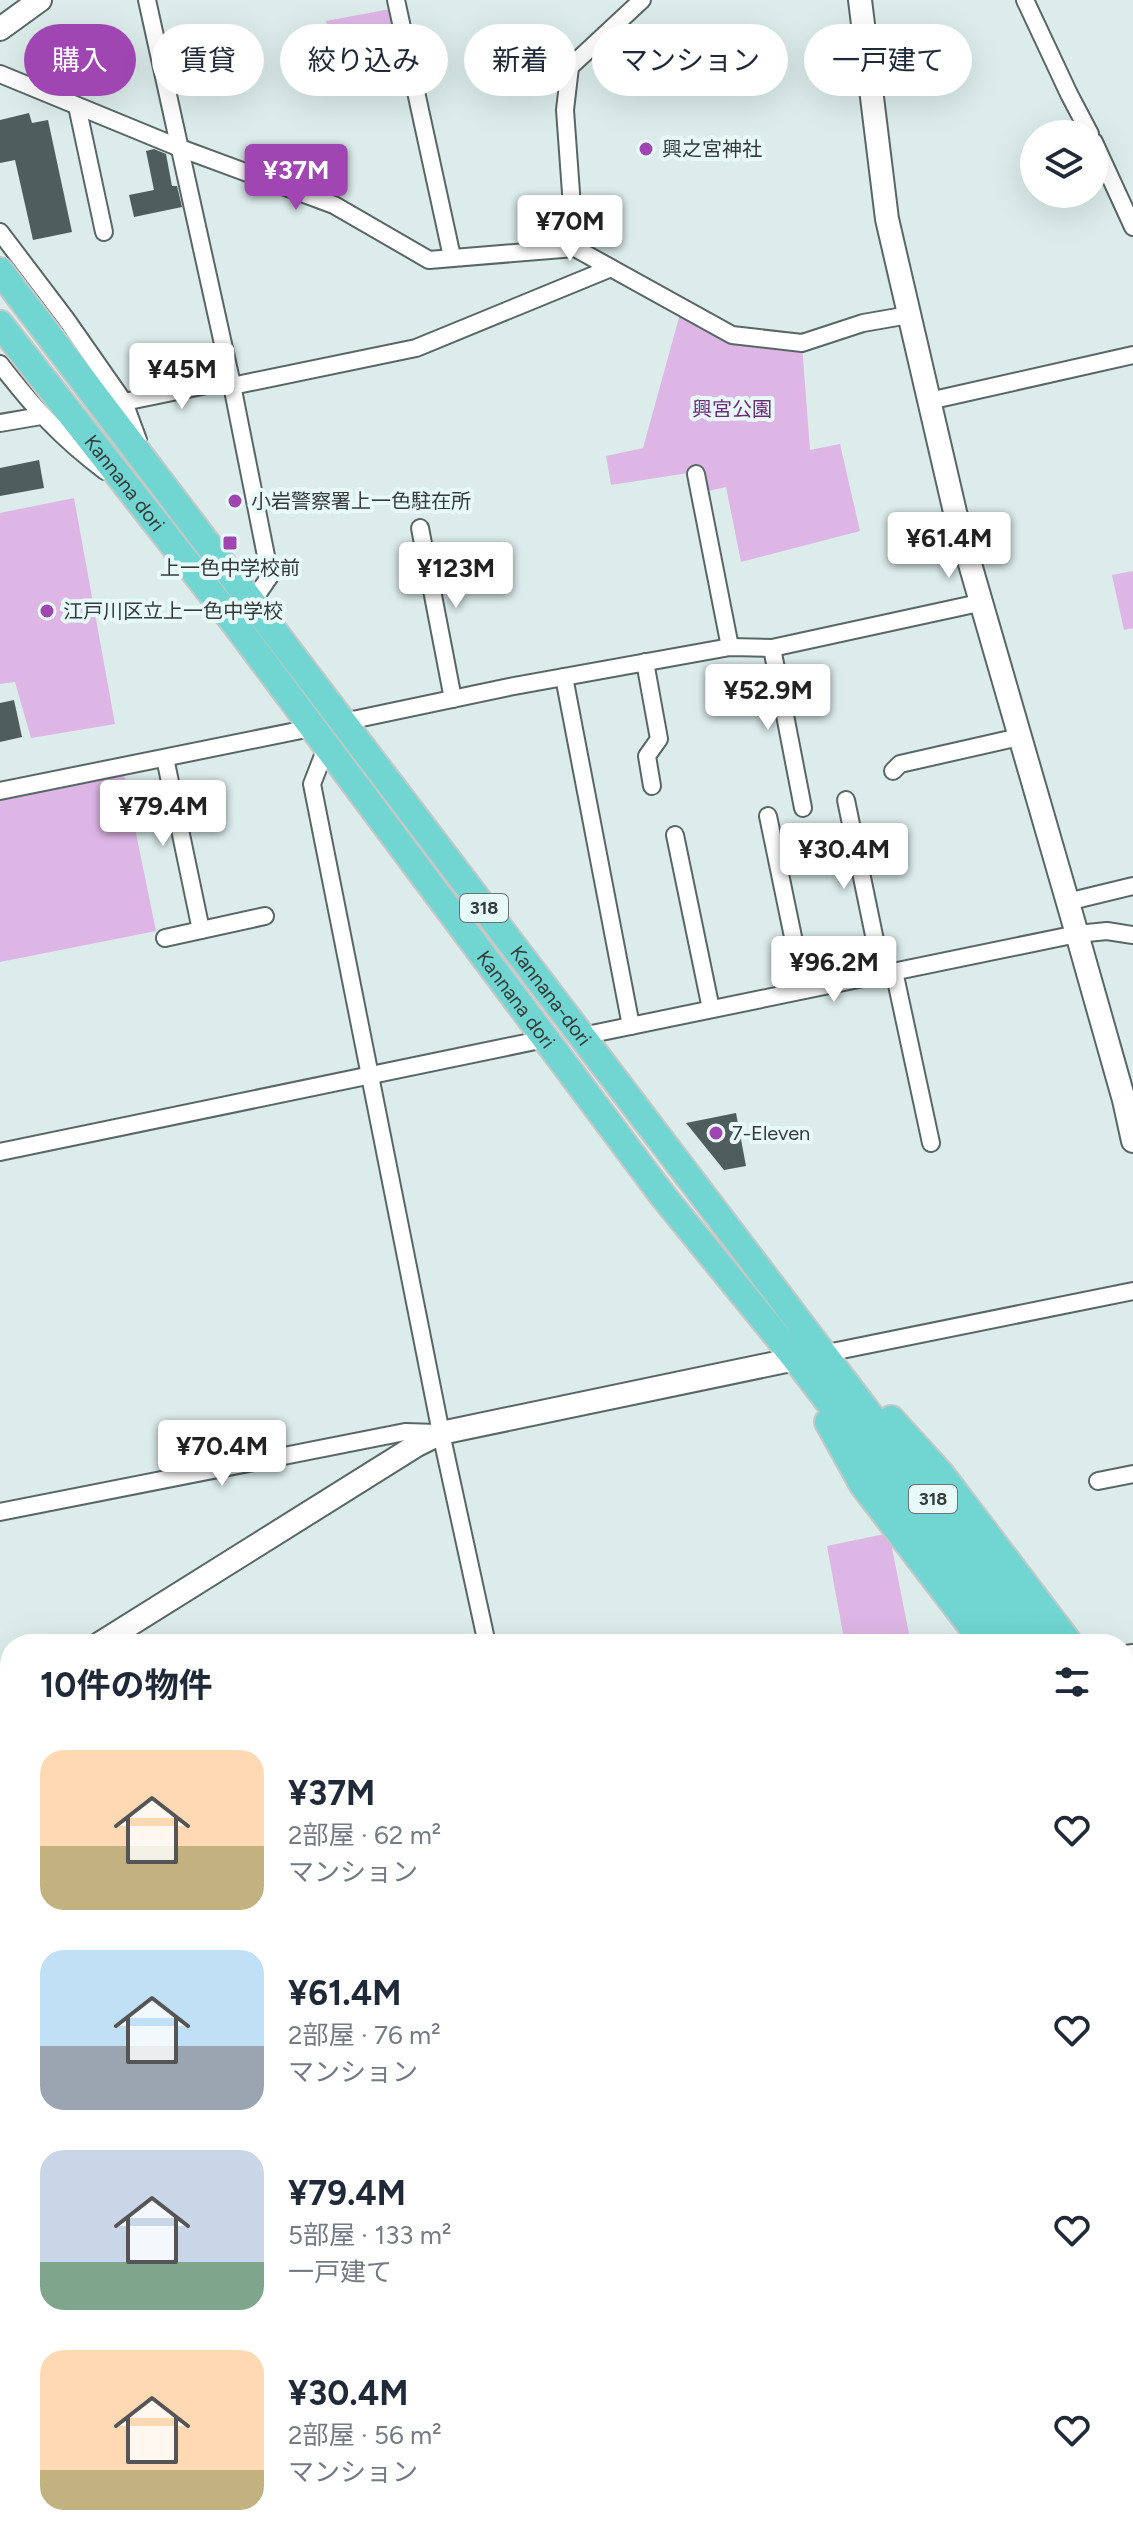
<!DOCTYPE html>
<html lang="ja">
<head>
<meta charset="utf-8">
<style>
  body { margin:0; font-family:Figtree,"Noto Sans JP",sans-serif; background:#f6f6f7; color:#1f2937; height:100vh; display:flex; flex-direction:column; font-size:30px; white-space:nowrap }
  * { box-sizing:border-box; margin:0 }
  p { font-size:26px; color:#747a83 }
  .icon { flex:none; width:44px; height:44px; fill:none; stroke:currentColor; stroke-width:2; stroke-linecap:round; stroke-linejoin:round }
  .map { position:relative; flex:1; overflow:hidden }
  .panel { position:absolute; left:0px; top:1634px; width:1134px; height:914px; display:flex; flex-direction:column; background:#fff; border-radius:32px 32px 0 0; box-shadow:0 8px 32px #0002 }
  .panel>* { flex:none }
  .top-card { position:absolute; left:24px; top:24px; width:1086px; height:72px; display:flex; gap:16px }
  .buttons { position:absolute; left:1020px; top:120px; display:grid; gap:16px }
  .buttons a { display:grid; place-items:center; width:88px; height:88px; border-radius:50%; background:#fff; box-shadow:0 8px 32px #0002; font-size:40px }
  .price { position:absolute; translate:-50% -68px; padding:0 18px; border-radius:8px; background:#fff; color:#222; font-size:26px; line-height:52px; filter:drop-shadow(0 2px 4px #0008) }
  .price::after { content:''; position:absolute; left:50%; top:48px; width:24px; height:18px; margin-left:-12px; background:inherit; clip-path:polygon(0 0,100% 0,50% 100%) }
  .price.active { background:#9f46b2; color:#fff }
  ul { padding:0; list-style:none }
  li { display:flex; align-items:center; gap:24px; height:200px; padding:0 40px }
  li span { display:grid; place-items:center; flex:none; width:224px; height:160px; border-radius:24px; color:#555 }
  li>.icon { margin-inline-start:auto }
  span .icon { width:96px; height:96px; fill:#fffc; stroke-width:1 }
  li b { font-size:34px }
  h2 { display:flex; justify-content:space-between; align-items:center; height:96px; padding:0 40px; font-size:34px }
  .chip { padding:0 28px; border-radius:36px; background:#fff; box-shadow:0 8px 32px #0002; font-size:28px; line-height:72px }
  .chip.active { background:#9f46b2; color:#fff }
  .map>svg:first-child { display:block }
  .green { fill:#deb6e6 }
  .building { fill:#4f5d5c }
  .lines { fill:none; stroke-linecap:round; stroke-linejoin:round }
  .street-casing { stroke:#586765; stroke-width:20 }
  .secondary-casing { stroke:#586765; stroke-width:26 }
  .primary-casing { stroke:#c6c8c8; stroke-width:30 }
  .highway-casing { stroke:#c6c8c8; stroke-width:34 }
  .street { stroke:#fff; stroke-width:16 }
  .secondary { stroke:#fff; stroke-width:22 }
  .primary { stroke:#71d6d2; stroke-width:26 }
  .highway { stroke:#12bbb4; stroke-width:30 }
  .poi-dot { fill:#9f46b2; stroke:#e8faf8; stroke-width:3 }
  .labels { text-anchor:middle; stroke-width:8; stroke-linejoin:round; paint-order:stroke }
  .shield { fill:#e8faf8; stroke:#6a7473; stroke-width:2 }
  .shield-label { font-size:18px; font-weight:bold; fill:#343b3a }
  .poi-label { font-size:20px; fill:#343b3a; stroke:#e8faf8; text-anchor:start }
  .park-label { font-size:20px; fill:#6b2b79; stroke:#e8faf8 }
  .street-label { font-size:20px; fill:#343b3a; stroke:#e8faf8 }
</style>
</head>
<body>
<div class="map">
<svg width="1133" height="2547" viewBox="0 0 1133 2547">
  <rect width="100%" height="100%" fill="#dbeceb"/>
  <!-- green -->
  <g class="green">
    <path d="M390,9L397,42L333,55L326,21Z"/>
    <path d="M680,314L802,345L810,450L840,444L860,531L741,562L726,487L704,492L701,471L611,485L606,456L643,448Z"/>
    <path d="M74,498L115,724L31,738L15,682L0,684V513Z"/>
    <path d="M1133,571V628L1124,630L1112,575Z"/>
    <path d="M124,775L156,931L0,962V800Z"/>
    <path d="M889,1533L911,1644H845L827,1546Z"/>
  </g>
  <!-- building -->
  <g class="building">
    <path d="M29,113L32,123L48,120L72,232L33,240L15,160L0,163V120Z"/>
    <path d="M154,149L166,154L172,186H177L182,207L134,217L129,195L154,190L146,151Z"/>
    <path d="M39,460L44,488L0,496V468Z"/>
    <path d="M14,700L22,737L0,742V703Z"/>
    <path d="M736,1113L746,1166L724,1170L686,1123Z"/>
  </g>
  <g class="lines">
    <defs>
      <g id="street">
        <path d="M147,0L231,380L270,576L252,602"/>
        <path d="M396,0L452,257"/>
        <path d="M1025,0L1069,94L1090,134"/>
        <path d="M0,74L180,148L334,205L429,260L575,248L611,268"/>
        <path d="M77,106L104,232"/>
        <path d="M1094,142L1133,227"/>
        <path d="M0,232L66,319L124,402L138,440"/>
        <path d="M575,248L565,110L570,67L642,0"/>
        <path d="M0,364C35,409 60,437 105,471"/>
        <path d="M232,386L416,348L611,268L732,335L802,343L863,323L909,315"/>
        <path d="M929,401L1133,355"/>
        <path d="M124,402L231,380"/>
        <path d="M0,423L41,416"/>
        <path d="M696,474L730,647"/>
        <path d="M420,528L453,699"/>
        <path d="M772,648L803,808"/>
        <path d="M645,662L659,739L647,756L652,786"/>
        <path d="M564,677L631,1026"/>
        <path d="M343,722L509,687L730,647L772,648L979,603"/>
        <path d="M326,748L312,784L441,1433L487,1644"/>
        <path d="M165,758L201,930"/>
        <path d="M893,771L900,764L1019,737"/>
        <path d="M0,791L311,728"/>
        <path d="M846,800L882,974"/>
        <path d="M768,816L804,990"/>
        <path d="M675,835L711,1009"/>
        <path d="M1067,902L1133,886"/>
        <path d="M165,938L265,916"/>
        <path d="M894,971L931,1143"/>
        <path d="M582,1036L1077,934L1107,931L1133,935"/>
        <path d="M0,1152L545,1039"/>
        <path d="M822,1354L1133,1291"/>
        <path d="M1098,1481L1133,1474"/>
        <path d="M0,1512L405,1432L438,1433"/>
        <path d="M1124,1654L1133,1653"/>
        <path d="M0,1855L10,1854"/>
        <path d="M0,2063L10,2061"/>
        <path d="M0,2242L10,2240"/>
        <path d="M0,2514L8,2547"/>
        <path d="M364,2538L365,2547"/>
        <path d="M667,2538L668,2547"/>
      </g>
      <g id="secondary">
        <path d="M860,0L887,219L955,512L1077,934L1124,1100L1133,1141"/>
        <path d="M0,29L40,0"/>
        <path d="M99,1644L417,1445L441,1433L810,1356"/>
        <path d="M0,1706L10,1700"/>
        <path d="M0,1996L10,2030"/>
        <path d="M152,2538L154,2547"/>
      </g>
      <g id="primary">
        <path id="s1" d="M0,271L1044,1644"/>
        <path id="s2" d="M0,324L236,625L663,1196L795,1358L1015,1644"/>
        <path d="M891,1419L941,1474L1070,1644"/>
        <path d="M828,1422L863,1485L985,1644"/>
        <path d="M1124,1713L1133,1724"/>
        <path d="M1124,1749L1133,1761"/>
        <path d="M1124,1788L1133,1802"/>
        <path d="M1124,1826L1133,1839"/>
      </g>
      <g id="highway">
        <path d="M1124,2085L1133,2074"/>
        <path d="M730,2547L737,2538"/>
      </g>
    </defs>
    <!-- street casing -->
    <use href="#street" class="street-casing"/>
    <!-- secondary casing -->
    <use href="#secondary" class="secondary-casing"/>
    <!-- primary casing -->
    <use href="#primary" class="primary-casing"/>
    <!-- highway casing -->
    <use href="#highway" class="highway-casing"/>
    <!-- street -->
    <use href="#street" class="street"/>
    <!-- secondary -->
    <use href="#secondary" class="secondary"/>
    <!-- primary -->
    <use href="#primary" class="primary"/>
    <!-- highway -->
    <use href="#highway" class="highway"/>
  </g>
  <!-- markers -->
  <g class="poi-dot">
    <circle cx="646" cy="149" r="8"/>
    <circle cx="235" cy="501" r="8"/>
    <rect x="222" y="535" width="16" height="16" rx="4"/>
    <circle cx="47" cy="611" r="8"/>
    <circle cx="716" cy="1133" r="8"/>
  </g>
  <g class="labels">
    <!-- shield labels -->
    <g class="shield">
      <rect x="460" y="894" width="48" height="28" rx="6"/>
      <rect x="909" y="1485" width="48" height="28" rx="6"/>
    </g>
    <g class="shield-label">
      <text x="484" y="914">318</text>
      <text x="933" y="1505">318</text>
    </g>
    <!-- poi labels -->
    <g class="poi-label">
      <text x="662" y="156">興之宮神社</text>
      <text x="251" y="508">小岩警察署上一色駐在所</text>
      <text x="230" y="575" text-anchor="middle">上一色中学校前</text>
      <text x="63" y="618">江戸川区立上一色中学校</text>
      <text x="732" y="1140">7-Eleven</text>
    </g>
    <!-- park labels -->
    <g class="park-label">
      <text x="732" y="416">興宮公園</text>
    </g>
    <!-- street labels -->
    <g class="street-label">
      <text dy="7" stroke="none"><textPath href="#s2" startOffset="202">Kannana dori</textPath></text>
      <text dy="7" stroke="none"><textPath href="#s1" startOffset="910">Kannana-dori</textPath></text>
      <text dy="7" stroke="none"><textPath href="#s2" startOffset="850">Kannana dori</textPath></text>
    </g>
  </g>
</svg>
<div class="buttons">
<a><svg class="icon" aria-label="layers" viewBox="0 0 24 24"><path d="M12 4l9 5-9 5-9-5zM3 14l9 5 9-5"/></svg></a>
</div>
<b class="price active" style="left:296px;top:212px">¥37M</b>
<b class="price" style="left:570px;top:263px">¥70M</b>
<b class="price" style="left:182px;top:411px">¥45M</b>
<b class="price" style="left:949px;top:580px">¥61.4M</b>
<b class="price" style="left:456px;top:610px">¥123M</b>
<b class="price" style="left:768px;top:732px">¥52.9M</b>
<b class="price" style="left:163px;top:848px">¥79.4M</b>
<b class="price" style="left:844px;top:891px">¥30.4M</b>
<b class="price" style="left:834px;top:1004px">¥96.2M</b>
<b class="price" style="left:222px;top:1488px">¥70.4M</b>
<div class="top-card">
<a class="chip active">購入</a>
<a class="chip">賃貸</a>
<a class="chip">絞り込み</a>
<a class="chip">新着</a>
<a class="chip">マンション</a>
<a class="chip">一戸建て</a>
</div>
<section class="panel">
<h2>10件の物件<svg class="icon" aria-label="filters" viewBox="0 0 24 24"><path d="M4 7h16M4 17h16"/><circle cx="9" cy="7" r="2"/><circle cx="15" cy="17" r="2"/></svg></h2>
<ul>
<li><span style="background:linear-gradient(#ffd9b3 60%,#c2b280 0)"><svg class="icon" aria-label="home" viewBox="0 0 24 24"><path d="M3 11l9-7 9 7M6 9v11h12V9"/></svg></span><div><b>¥37M</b><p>2部屋 · 62 m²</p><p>マンション</p></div><svg class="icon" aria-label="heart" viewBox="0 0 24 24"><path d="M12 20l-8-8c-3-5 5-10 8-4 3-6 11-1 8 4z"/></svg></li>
<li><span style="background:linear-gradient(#bfe0f5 60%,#9aa5b1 0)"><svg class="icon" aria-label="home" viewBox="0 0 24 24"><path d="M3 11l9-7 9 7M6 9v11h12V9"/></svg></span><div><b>¥61.4M</b><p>2部屋 · 76 m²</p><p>マンション</p></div><svg class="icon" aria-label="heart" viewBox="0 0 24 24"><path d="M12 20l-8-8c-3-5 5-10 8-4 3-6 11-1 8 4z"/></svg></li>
<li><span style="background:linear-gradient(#c9d6e8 70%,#7fa58c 0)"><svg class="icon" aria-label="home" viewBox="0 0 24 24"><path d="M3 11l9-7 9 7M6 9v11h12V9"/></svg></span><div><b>¥79.4M</b><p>5部屋 · 133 m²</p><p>一戸建て</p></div><svg class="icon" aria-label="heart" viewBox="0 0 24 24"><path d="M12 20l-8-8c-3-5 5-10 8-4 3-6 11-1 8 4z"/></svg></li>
<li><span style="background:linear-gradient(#ffd9b3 75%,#c2b280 0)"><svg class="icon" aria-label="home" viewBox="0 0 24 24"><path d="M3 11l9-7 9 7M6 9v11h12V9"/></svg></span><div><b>¥30.4M</b><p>2部屋 · 56 m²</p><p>マンション</p></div><svg class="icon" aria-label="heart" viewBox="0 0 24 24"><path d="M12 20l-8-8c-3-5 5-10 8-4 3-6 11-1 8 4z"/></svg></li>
</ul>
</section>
</div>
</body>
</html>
